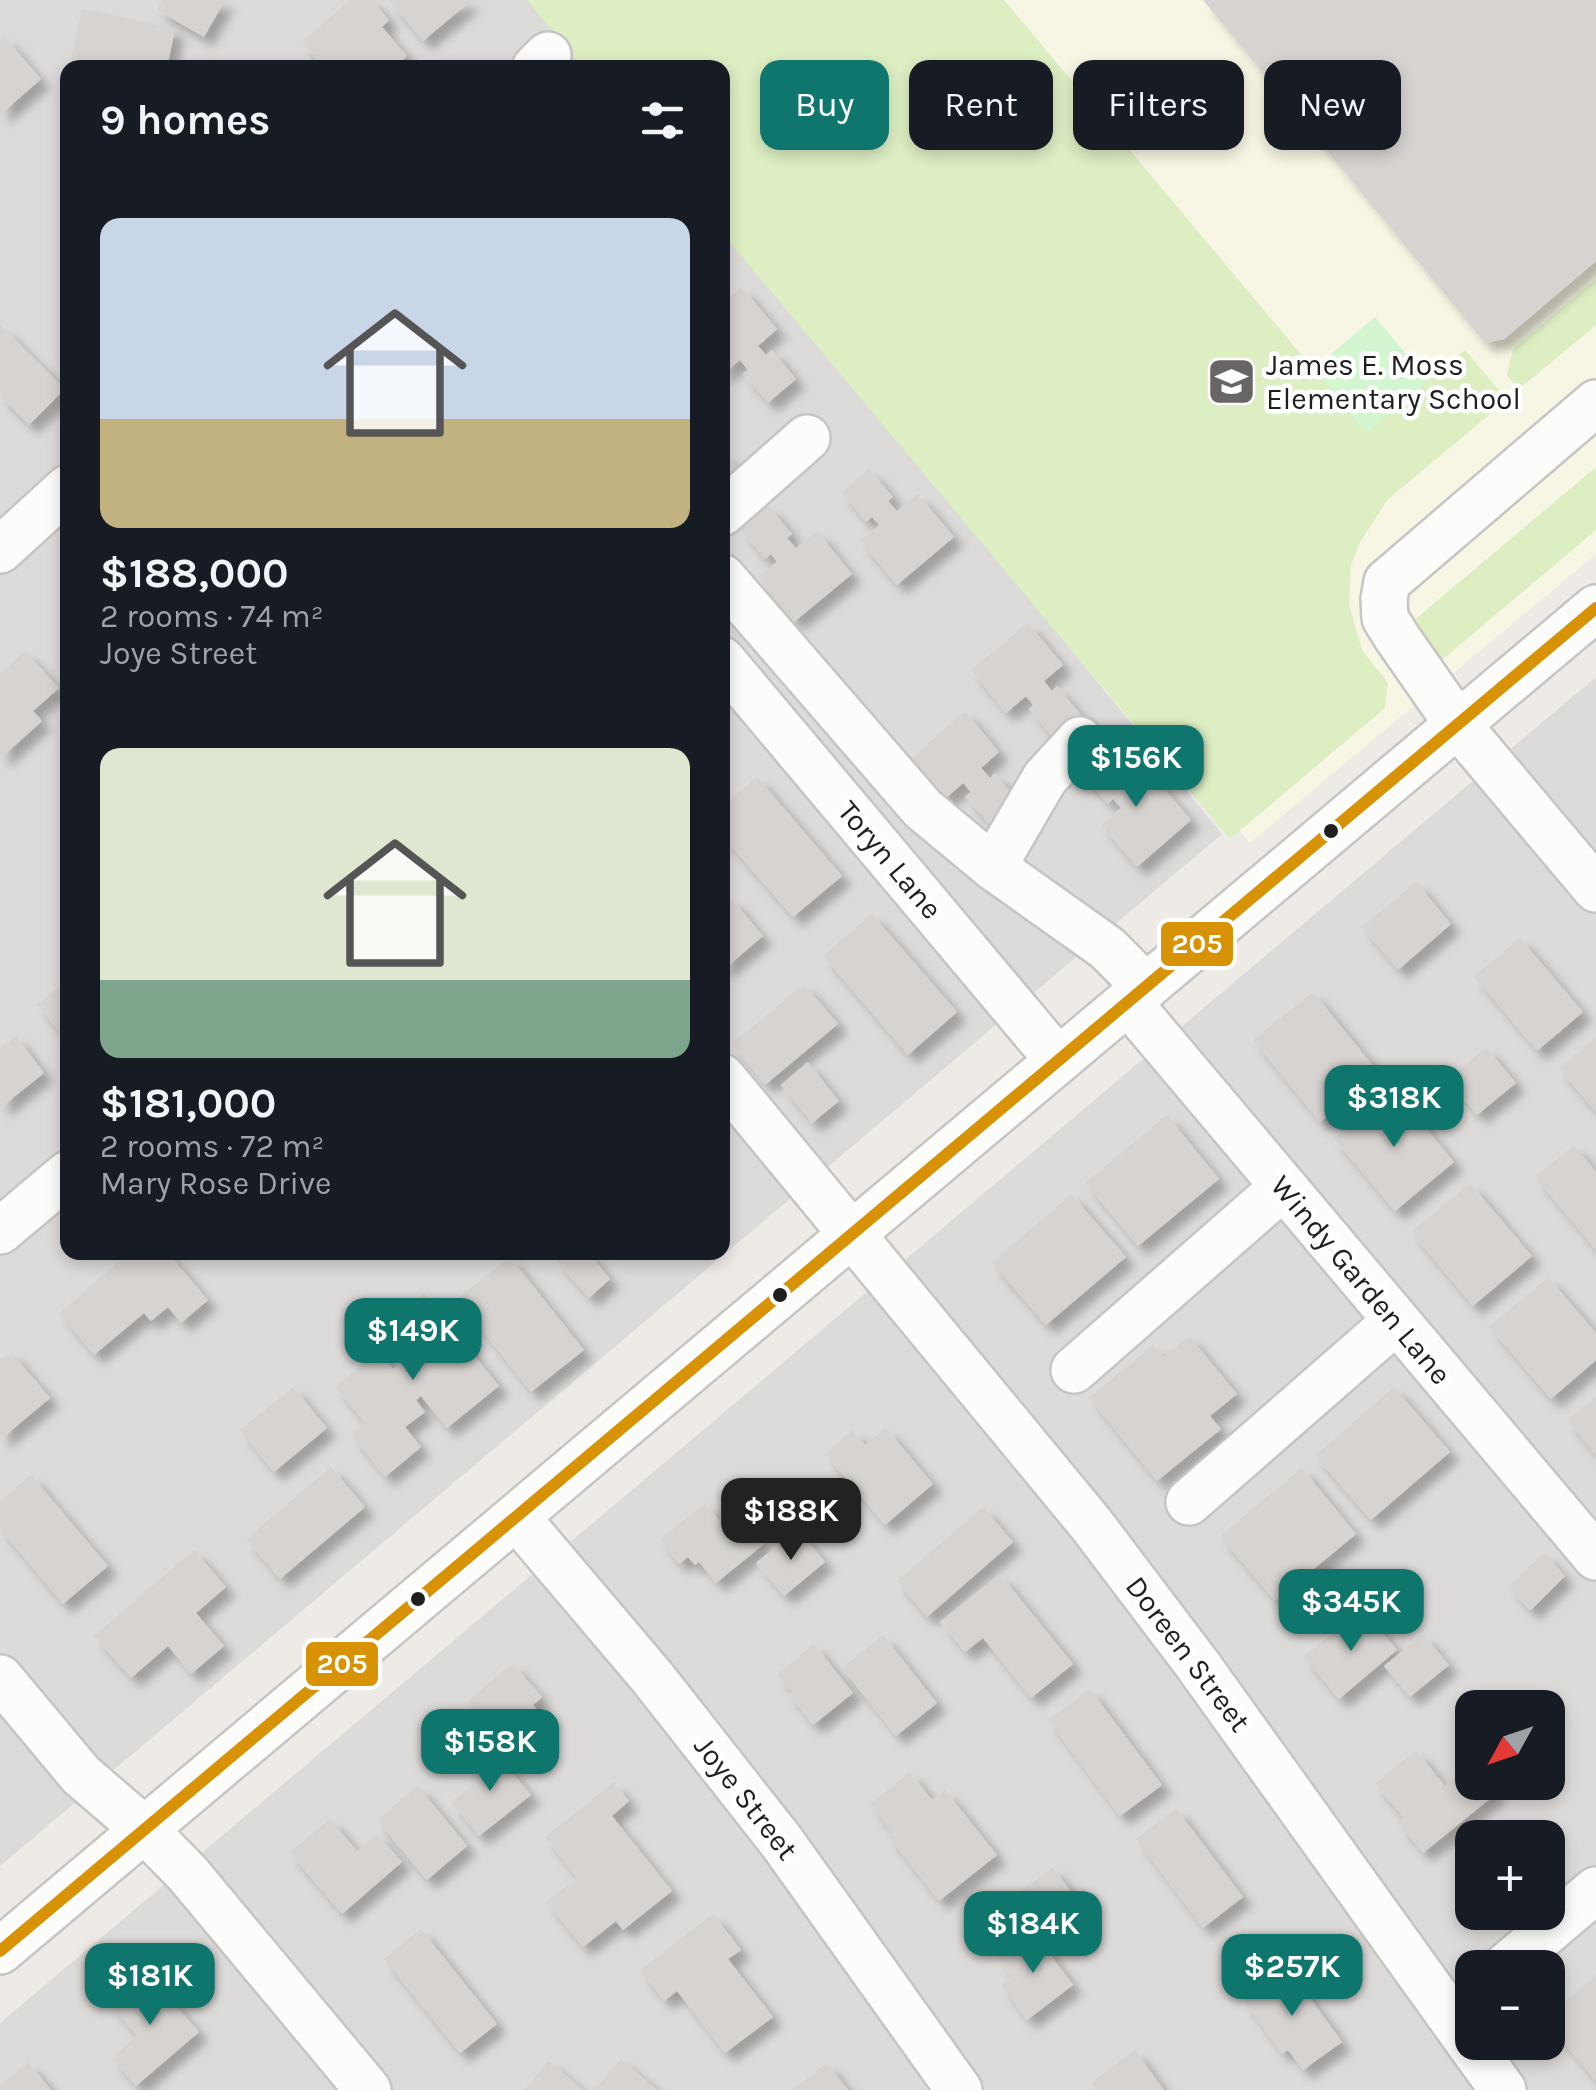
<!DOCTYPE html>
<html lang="en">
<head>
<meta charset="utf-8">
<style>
  body { margin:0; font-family:Karla,sans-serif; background:#242831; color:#f1f3f6; height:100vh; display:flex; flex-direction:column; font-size:38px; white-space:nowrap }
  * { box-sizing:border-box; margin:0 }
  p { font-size:32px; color:#9ea1a6 }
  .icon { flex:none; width:55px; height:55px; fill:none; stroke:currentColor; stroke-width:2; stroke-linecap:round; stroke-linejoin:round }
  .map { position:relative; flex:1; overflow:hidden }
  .panel { position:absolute; left:60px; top:60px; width:670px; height:1200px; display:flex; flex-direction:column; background:#171b24; border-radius:20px; box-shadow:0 5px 15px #0003 }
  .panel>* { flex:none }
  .top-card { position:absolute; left:760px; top:60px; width:685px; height:90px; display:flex; gap:20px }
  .needle { width:65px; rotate:230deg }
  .fabs { position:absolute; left:1455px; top:1690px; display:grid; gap:20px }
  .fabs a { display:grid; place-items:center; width:110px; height:110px; border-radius:20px; background:#171b24; box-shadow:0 5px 15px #0003; font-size:50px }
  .price { position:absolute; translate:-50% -85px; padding:0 22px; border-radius:20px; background:#0f766e; color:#fff; font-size:32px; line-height:65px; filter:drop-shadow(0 2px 5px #0008) }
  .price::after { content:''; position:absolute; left:50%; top:60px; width:30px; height:22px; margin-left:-15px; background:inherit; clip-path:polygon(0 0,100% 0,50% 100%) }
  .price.active { background:#222; color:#fff }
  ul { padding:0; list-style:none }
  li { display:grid; align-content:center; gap:20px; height:530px; padding:0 40px }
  li span { display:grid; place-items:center; height:310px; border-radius:20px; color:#555 }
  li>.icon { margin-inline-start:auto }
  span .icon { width:180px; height:180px; fill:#fffc; stroke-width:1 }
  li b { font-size:42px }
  h2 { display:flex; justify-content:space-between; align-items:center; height:120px; padding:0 40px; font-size:42px }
  .chip { padding:0 35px; border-radius:20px; background:#171b24; box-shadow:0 5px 15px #0003; font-size:35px; line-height:90px }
  .chip.active { background:#0f766e; color:#fff }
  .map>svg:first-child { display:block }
  .residential { fill:#dddbd9; fill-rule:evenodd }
  .education { fill:#f7f5e3 }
  .grass { fill:#ddeec3 }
  .park { fill:#d3f6d0 }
  .building { fill:#d6d3d0; filter:url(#shadow) }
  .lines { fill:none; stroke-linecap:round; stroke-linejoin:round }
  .minor-casing { stroke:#c6c5c3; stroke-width:50 }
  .minor { stroke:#fcfcfb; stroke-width:45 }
  .bus-1-casing { stroke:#fff; stroke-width:20 }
  .bus-1 { stroke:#d79205; stroke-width:12 }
  .bus-dot { fill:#1f1f1f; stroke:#fff; stroke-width:4 }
  .labels { text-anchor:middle; stroke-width:9; stroke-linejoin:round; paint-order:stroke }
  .poi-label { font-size:30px; fill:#1f1f1f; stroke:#fff; text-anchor:start }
  .street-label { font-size:30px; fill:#1f1f1f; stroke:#fff }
  .line-badge { stroke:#fff; stroke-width:4 }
  .badge-label { font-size:28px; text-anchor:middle; font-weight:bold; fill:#fff }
</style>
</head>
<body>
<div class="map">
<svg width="1596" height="2090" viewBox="0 0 1596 2090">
  <defs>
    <filter id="shadow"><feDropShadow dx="9" dy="9" stdDeviation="5" flood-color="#0004"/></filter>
  </defs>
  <rect width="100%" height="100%" fill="#eeebe7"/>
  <!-- residential -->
  <g class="residential">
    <path d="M0,0H538L593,67L68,68V1252H722L723,225L1222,834L0,1866Z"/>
    <path d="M1596,677V2090H0V2023ZM1472,1708H1548V1782H1472ZM1472,1838H1548V1912H1472ZM1472,1968H1548V2042H1472Z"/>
  </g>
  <!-- education -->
  <path class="education" d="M547,0H1596V554L1250,843L723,211L722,68Z"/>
  <!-- grass -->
  <g class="grass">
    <path d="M527,0H1004L1366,432L1465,350L1507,400L1387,500L1359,544L1351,565L1349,604L1362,650L1388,683L1385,708L1230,839L723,234L722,68L583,67Z"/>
    <path d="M1596,279V325L1519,389L1507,376L1513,349Z"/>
    <path d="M1596,467V530L1437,664L1406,627Z"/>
  </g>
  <!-- park -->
  <path class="park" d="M1375,317L1428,381L1366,433L1313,369Z"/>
  <!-- building -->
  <g class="building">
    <path d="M163,0H225L204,37L157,10Z"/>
    <path d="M350,0H372L389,20L382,27L407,56L394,68H323L302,42Z"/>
    <path d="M389,0H472L423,41Z"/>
    <path d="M1203,0H1596V261L1504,339L1485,343Z"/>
    <path d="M82,9L175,29L167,68H91L70,63Z"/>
    <path d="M4,36L41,79L0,115V40Z"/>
    <path d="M212,58L226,68H205Z"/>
    <path d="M742,287L777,329L758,346L766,355L772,350L796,379L768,403L743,374L748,370L740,360L722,375V304Z"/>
    <path d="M0,325L65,389L29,425L0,395Z"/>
    <path d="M722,451L741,472L722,488Z"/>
    <path d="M869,469L893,497L888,501L897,511L918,494L954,537L897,585L860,541L879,525L872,517L866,522L842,492Z"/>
    <path d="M768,505L792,534L787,538L796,548L817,531L852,574L794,622L758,577L777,562L771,554L765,559L740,529Z"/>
    <path d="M1028,623L1063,665L1044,681L1052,691L1057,686L1081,715L1053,738L1029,709L1033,705L1026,696L1006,713L971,670Z"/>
    <path d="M25,651L59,688L33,711L42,721L0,759V674Z"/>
    <path d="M965,711L999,752L981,768L990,778L995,773L1019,802L991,826L965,797L971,792L963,783L944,800L909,760Z"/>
    <path d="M1112,750L1135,779L1130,784L1138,794L1156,779L1191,820L1137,867L1101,825L1121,808L1113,799L1108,804L1083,775Z"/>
    <path d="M757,777L842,876L793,917L722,836V807Z"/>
    <path d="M1416,882L1451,924L1398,970L1362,927Z"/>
    <path d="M731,898L763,936L722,971V905Z"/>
    <path d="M872,914L957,1012L908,1055L823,956Z"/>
    <path d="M1520,938L1583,1012L1537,1051L1474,976Z"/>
    <path d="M68,979V1042L37,1005Z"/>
    <path d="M804,984L838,1024L765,1085L732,1044Z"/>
    <path d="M1313,992L1379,1073L1320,1122L1253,1040Z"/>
    <path d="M16,1036L44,1073L0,1108V1049Z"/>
    <path d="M1596,1036V1112L1559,1069Z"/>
    <path d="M1486,1047L1516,1083L1477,1115L1448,1080Z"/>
    <path d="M808,1062L839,1101L812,1123L781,1085Z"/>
    <path d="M1393,1088L1454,1162L1395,1211L1333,1138Z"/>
    <path d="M1167,1115L1219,1179L1138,1246L1085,1183Z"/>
    <path d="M1574,1145L1596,1172V1250L1535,1177Z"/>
    <path d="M1470,1183L1532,1256L1473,1306L1411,1232Z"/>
    <path d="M1071,1194L1126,1257L1046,1325L992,1263Z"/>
    <path d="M130,1252H167L208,1300L181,1323L168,1307L151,1321L144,1313L94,1355L59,1313Z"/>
    <path d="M563,1252H588L610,1279L589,1298L555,1259Z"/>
    <path d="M510,1257L584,1350L531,1392L457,1299Z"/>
    <path d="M1548,1277L1596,1333V1360L1551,1399L1489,1327Z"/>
    <path d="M424,1293L499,1386L447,1428L421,1396L416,1400L425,1412L405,1427L421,1447L385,1477L351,1434L365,1423L335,1387L378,1352L393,1369L397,1366L383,1348L387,1345L376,1332Z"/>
    <path d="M1189,1336L1237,1394L1210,1416L1221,1429L1157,1481L1089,1398L1153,1345L1163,1357Z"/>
    <path d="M11,1352L50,1398L0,1440V1361Z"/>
    <path d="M293,1387L327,1428L274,1472L240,1430Z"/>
    <path d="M1394,1387L1450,1452L1371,1520L1315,1456Z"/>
    <path d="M1596,1396V1455L1567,1420Z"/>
    <path d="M886,1428L933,1484L885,1525L825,1454L853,1430L865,1445Z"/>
    <path d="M331,1467L365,1507L280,1579L246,1539Z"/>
    <path d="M1302,1468L1356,1534L1275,1601L1220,1536Z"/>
    <path d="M31,1475L108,1566L63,1604L0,1529V1501Z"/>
    <path d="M705,1503L719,1520L734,1508L764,1544L716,1583L699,1562L695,1565L688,1557L679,1564L660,1540Z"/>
    <path d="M983,1507L1013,1542L927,1617L897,1581Z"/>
    <path d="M798,1529L825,1562L784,1596L756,1563Z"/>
    <path d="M194,1550L226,1587L196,1613L224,1646L191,1674L168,1646L131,1678L94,1636Z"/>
    <path d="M1544,1553L1565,1576L1530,1611L1508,1586Z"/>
    <path d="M1000,1574L1073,1664L1031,1698L983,1638L965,1652L940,1622Z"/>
    <path d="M1363,1608L1397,1650L1339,1699L1304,1657Z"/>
    <path d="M1423,1634L1449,1665L1410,1697L1384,1666Z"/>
    <path d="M883,1635L937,1703L896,1736L842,1668Z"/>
    <path d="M814,1644L853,1693L813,1725L788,1694L791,1691L777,1674Z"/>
    <path d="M512,1663L542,1697L533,1705L548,1722L512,1754L467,1702Z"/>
    <path d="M1090,1689L1162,1785L1120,1816L1048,1720Z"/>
    <path d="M493,1749L531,1795L479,1836L451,1802L476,1781L468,1770Z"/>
    <path d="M1416,1750L1445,1786L1472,1763V1782H1489L1497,1793L1423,1853L1398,1823L1404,1818L1375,1784Z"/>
    <path d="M910,1772L932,1800L945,1790L997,1855L939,1901L888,1836L892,1833L870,1804Z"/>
    <path d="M614,1782L629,1801L612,1816L672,1891L623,1930L616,1921L583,1947L546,1902L577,1878L545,1837Z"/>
    <path d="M418,1786L467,1846L427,1880L377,1820Z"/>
    <path d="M1176,1808L1243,1897L1203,1928L1136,1839Z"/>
    <path d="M330,1819L357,1851L377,1834L402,1862L342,1914L290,1853Z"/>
    <path d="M1053,1867L1075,1897L1043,1921L1021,1891Z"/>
    <path d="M713,1914L741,1950L728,1959L773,2017L725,2053L677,1991L664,2001L640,1970Z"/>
    <path d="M421,1929L497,2024L460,2053L384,1959Z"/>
    <path d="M1034,1932L1073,1985L1027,2020L1001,1985L1011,1977L998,1959Z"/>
    <path d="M1288,1967L1342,2042L1303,2070L1288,2050L1282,2054L1243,2000Z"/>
    <path d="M146,1972L199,2032L136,2086L112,2058L137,2036L109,2003Z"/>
    <path d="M1596,1975V2081L1548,2024V2017Z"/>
    <path d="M1135,2050L1164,2090H1096L1091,2083Z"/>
    <path d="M621,2059L657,2090H594Z"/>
    <path d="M549,2061L583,2090H524Z"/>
    <path d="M28,2062L51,2090H0V2085Z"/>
    <path d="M827,2063L848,2090H792Z"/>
  </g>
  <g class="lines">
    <defs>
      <g id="minor">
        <path d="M535,68L548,55"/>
        <path d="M1596,403L1387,582L1384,599L1385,618L1396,636L1458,725L1596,889"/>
        <path d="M722,513L807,438"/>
        <path d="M0,550L68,488"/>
        <path d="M722,577L923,809L993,867L1107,948L1146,987"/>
        <path d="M722,660L1058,1060"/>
        <path d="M993,867L1045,778L1080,740"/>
        <path d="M1128,1002L1596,1557"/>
        <path d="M722,1077L1091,1524L1197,1664L1503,2090"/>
        <path d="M0,1231L68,1174"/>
        <path d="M1074,1370L1283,1187"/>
        <path d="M1189,1502L1396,1321"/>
        <path d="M518,1519L652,1677L781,1841L959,2090"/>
        <path d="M0,1678L81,1775L145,1830L188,1874L368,2090"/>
        <path d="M0,1951L1596,608"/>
        <path d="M1504,1968L1596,1890"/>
      </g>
    </defs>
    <!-- minor casing -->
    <use href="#minor" class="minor-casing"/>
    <!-- minor -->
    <use href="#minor" class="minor"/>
    <defs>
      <path id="bus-1" d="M0,1951L1596,608"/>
    </defs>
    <!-- bus-1 casing -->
    <use href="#bus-1" class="bus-1-casing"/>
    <!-- bus-1 -->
    <use href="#bus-1" class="bus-1"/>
  </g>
  <!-- icons -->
  <defs>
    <symbol id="school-square" viewBox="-11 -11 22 22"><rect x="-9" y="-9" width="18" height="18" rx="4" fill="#676665" stroke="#fff"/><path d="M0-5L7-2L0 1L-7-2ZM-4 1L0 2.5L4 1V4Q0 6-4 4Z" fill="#fff"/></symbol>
  </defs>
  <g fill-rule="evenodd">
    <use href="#school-square" x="1204" y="354" width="55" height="55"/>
  </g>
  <!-- markers -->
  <g class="bus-dot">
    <circle cx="1331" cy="831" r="9"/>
    <circle cx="780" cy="1295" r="9"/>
    <circle cx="418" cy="1599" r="9"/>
  </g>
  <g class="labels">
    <!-- poi labels -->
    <g class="poi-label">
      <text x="1266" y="375">James E. Moss<tspan x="1266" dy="34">Elementary School</tspan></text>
    </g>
    <!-- street labels -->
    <g class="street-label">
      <text transform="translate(890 860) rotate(50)" y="10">Toryn Lane</text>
      <text transform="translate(1361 1280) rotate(50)" y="10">Windy Garden Lane</text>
      <text transform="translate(1188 1654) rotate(53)" y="10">Doreen Street</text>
      <text transform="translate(746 1798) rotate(52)" y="10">Joye Street</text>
    </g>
  </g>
  <g class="line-badge">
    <rect x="1159" y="920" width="76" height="48" rx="10" fill="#d79205"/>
    <rect x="304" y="1640" width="76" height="48" rx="10" fill="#d79205"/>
  </g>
  <g class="badge-label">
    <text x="1197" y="953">205</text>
    <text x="342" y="1673">205</text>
  </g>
</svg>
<div class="fabs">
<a><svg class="needle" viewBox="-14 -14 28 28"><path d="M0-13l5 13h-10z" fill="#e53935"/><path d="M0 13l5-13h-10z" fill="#9ea1a6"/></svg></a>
<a>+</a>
<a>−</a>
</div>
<b class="price" style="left:1136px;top:810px">$156K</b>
<b class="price" style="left:1394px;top:1150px">$318K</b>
<b class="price" style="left:413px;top:1383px">$149K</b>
<b class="price active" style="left:791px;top:1563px">$188K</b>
<b class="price" style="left:1351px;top:1654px">$345K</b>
<b class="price" style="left:490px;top:1794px">$158K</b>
<b class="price" style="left:1033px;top:1976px">$184K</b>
<b class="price" style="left:1292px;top:2019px">$257K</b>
<b class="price" style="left:150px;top:2028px">$181K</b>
<div class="top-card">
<a class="chip active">Buy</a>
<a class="chip">Rent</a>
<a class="chip">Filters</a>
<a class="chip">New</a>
</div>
<section class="panel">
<h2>9 homes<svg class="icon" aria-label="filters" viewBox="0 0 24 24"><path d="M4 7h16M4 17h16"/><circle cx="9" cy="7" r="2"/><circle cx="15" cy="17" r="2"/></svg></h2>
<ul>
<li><span style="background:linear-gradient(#c9d6e8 65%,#c2b280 0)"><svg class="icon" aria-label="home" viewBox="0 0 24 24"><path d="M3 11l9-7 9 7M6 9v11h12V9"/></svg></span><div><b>$188,000</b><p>2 rooms · 74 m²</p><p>Joye Street</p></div></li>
<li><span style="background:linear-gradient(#dfe7d0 75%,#7fa58c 0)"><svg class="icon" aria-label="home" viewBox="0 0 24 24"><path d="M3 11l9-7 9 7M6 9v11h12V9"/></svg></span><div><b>$181,000</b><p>2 rooms · 72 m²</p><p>Mary Rose Drive</p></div></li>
</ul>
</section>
</div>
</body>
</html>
